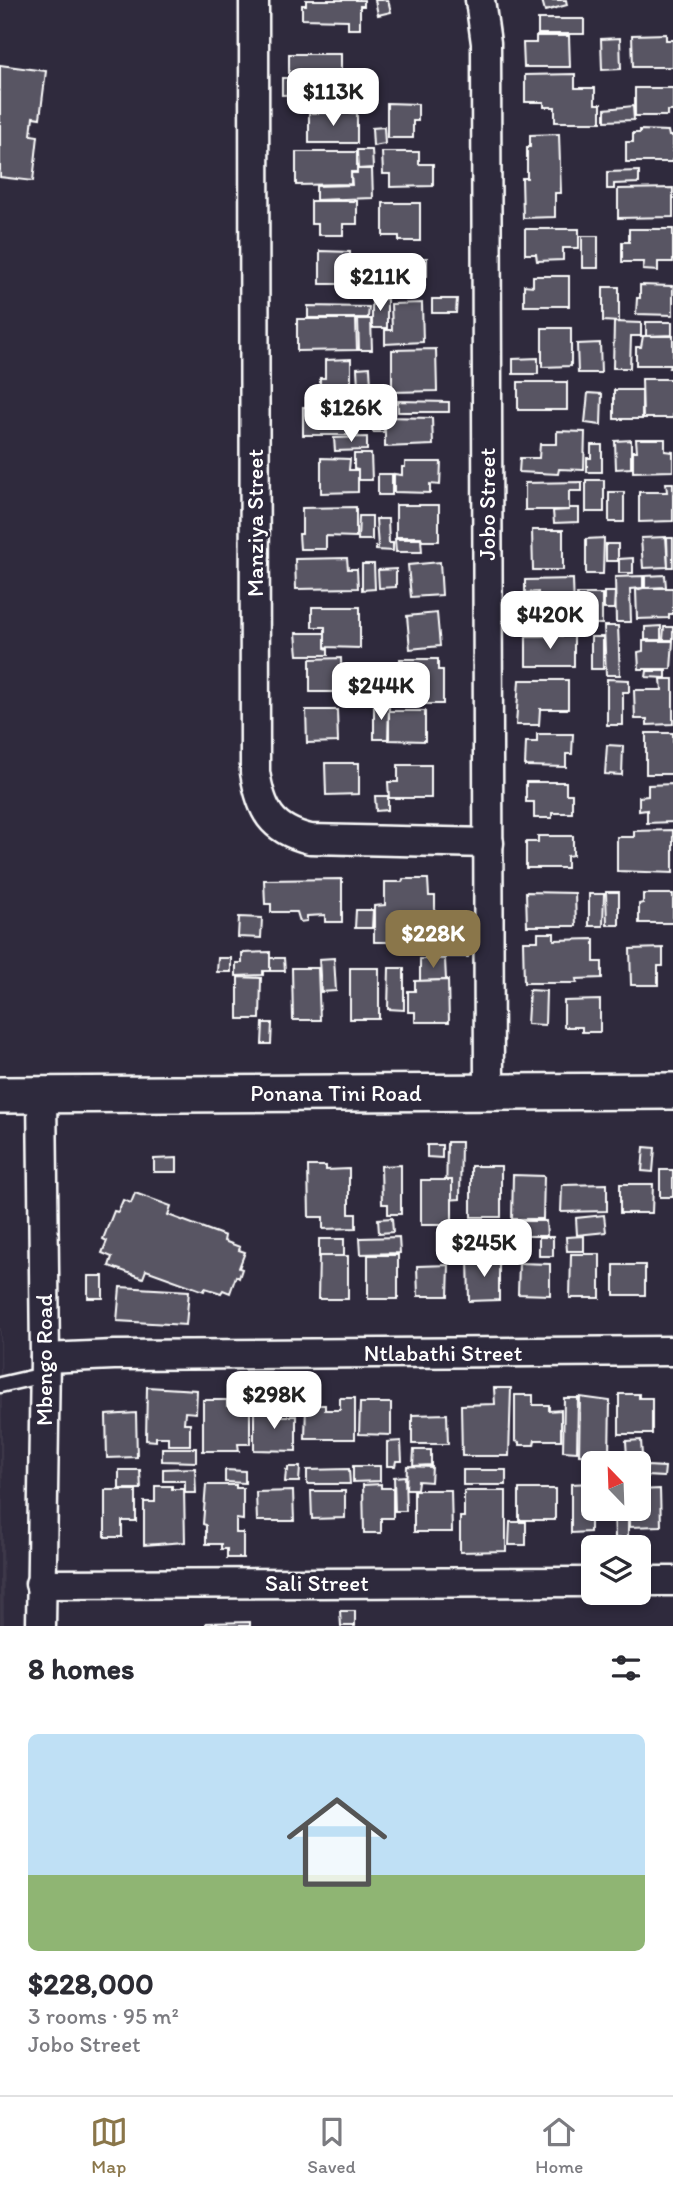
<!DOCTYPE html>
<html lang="en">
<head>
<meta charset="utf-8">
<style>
  body { margin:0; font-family:Itim,sans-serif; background:#f2f2f3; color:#2b2b33; height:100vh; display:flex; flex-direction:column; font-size:26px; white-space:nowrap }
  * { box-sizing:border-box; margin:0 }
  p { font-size:23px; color:#7c7c81 }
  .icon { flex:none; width:38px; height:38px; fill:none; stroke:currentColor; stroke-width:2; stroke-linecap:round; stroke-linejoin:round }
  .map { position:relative; height:1626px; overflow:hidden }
  .sheet { display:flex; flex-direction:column; background:#fff; flex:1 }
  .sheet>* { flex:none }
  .needle { width:46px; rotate:337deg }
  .fabs { position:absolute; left:581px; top:1451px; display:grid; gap:14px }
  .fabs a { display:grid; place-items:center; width:70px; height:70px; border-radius:10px; background:#fff; box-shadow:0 4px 10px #0003; font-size:35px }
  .price { position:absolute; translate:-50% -60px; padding:0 16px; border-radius:14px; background:#fff; color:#222; font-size:23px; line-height:46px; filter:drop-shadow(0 2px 4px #0008) }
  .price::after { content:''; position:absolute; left:50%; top:42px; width:21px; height:16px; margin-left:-10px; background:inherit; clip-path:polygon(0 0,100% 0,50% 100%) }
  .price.selected { background:#8a764a; color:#fff }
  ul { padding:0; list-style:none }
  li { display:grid; align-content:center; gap:14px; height:371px; padding:0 28px }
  li span { display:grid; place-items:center; height:217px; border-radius:10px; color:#555 }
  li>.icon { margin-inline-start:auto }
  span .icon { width:126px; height:126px; fill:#fffc; stroke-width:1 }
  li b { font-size:30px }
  h2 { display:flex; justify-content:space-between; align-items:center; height:84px; padding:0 28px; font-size:30px }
  .tabs { display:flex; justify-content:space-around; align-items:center; height:98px; border-top:2px solid #e1e1e2; background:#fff; font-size:19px; color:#7c7c81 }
  .tabs a { display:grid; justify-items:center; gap:4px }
  .tabs .selected { color:#8a764a }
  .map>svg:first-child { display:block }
  .built { fill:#3c3749 }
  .building { fill:#595564; stroke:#fff; stroke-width:2 }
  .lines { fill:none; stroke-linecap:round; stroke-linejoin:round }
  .service-casing { stroke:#fff; stroke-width:19 }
  .minor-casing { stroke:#fff; stroke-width:33 }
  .tertiary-casing { stroke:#fff; stroke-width:40 }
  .service { stroke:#2f2a3d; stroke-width:14 }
  .minor { stroke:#2f2a3d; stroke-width:28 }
  .tertiary { stroke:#2f2a3d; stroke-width:35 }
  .labels { text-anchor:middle; stroke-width:5; stroke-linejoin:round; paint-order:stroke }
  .street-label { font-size:23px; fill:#fff; stroke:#2f2a3d }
</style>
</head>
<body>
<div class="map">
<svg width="673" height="1626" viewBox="0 0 673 1626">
  <rect width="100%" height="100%" fill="#2f2a3d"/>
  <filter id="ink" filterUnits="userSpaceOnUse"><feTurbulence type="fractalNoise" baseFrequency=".0143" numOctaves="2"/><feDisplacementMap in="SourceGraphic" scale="14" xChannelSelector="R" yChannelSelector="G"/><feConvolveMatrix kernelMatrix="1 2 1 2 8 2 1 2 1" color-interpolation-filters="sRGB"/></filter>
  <g filter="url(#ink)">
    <!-- built -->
    <path class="built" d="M0,1328H1L4,1626H0Z"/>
    <!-- building -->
    <g class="building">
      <path d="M306,0H364V6H360V29H348V20L302,19V5H306Z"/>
      <path d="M375,0H388L391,12L378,15Z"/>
      <path d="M542,0H566L567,5L545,11Z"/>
      <rect x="538" y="19" width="46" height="15"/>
      <path d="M666,34V40H673V67H633L632,35Z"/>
      <path d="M536,36H569L570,67H524L523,43H536Z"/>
      <path d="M620,38L621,69L602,70L601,39Z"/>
      <path d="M289,54H341V79H332V93L282,95V78H289Z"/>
      <path d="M0,65L46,71L40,118L33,117L31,135L38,136L33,181L0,177Z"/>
      <path d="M575,74V88H595V104H601V122H555V107H544V102H525V75Z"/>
      <path d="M342,77H359V96H332L333,80H342Z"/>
      <path d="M635,88H673V111H667V116H635Z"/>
      <path d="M387,103L418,104V121H413V138H387Z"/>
      <path d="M633,106L634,120L605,121V109Z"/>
      <rect x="309" y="113" width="48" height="30"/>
      <path d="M384,127L385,144L373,146L372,128Z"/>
      <path d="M640,130L668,131L669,136H673V162H626V142H633V133H640Z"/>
      <path d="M559,134L561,193H555V217L523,218L522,178H527V147H530V135Z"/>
      <path d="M357,150H372L373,168L358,169Z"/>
      <path d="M296,152H357V172H351V184L296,185Z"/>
      <path d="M382,152H419V164H433V186L390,187V174H383Z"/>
      <path d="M357,169H372L373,198L316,200V186L352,185L351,173H357Z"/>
      <path d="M639,171V183L614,184V189H607V172Z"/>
      <path d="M673,188V217L618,218V189Z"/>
      <path d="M311,201H357V224H343V235H318V224H311Z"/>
      <path d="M383,203H420V241H399V236H383Z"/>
      <path d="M525,229H579V248H563V260L537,261L536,254H525Z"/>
      <path d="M629,229H673V262H658V271L643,270L644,262H622V242H629Z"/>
      <rect x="582" y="236" width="16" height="32"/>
      <path d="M320,251L350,252V262H357V284H320Z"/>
      <path d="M408,258H427V276H421L420,292H407Z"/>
      <path d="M533,276H569V306H524V285L533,286Z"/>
      <path d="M371,283V297H358V284Z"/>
      <path d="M640,285L673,286V315L636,314L637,298H640Z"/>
      <path d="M603,287H619V322L603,321Z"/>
      <rect x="372" y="299" width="15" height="29"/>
      <path d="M432,299H457L456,313H432Z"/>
      <path d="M422,303L423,342L385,344V330H392L391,304Z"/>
      <path d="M308,306L369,307L368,318H308Z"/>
      <path d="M297,319H356L357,350L297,351Z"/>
      <path d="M358,319H371L372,350H359Z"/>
      <path d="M614,322L641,323V336H631L630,368H613Z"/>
      <path d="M646,322H672V335L646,336Z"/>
      <path d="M542,328H571V366L542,367Z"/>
      <path d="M643,336H673V368H669L670,365H636V347H641Z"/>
      <path d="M600,343L601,373H578L577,344Z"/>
      <path d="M436,349L437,391L392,392V350Z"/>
      <path d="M538,358V374H513V359Z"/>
      <path d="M351,359V394L320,395V378H325V360Z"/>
      <path d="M370,367L371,386L358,387L357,368Z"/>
      <path d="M642,379H673V418H643Z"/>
      <rect x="518" y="382" width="49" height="28"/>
      <rect x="614" y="390" width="28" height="29"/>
      <path d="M588,393L602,394L601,425L585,423Z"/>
      <path d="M398,401L449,402V412H398Z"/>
      <rect x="303" y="407" width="55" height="28"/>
      <rect x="373" y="413" width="11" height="19"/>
      <path d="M385,417L432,418L433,445L385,447Z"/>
      <path d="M557,431L585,432L584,470L559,469L558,474L519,472L520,458H539L540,444H557Z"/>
      <path d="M367,437V450L335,451L334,438Z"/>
      <path d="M636,439H665V451L673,452V471L633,472V451H637Z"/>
      <path d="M631,440V468L616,469L615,441Z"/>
      <path d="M591,445H602V472H587V458H591Z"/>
      <path d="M354,454H371L372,480H358V470L354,469Z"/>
      <path d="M321,458L350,459L349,470H358V492L321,493Z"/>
      <path d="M405,462H441L440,485L430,484V493L394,492V474L402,475V467H405Z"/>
      <rect x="378" y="474" width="14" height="21"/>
      <rect x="586" y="480" width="18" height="32"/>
      <path d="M582,482V491H569V510H525V483Z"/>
      <path d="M666,483H673V521L639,522V492H667Z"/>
      <rect x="609" y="492" width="15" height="30"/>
      <path d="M396,505H439V541H422L421,537H396Z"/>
      <path d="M356,507V537L326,536V549H300L299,534H302V508Z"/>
      <path d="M569,508H579V522L554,523L553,511L569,510Z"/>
      <path d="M359,516H372V540H358Z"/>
      <path d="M376,519H388L389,543H393V551L376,550V547H378Z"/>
      <path d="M532,530H563V570H533Z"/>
      <path d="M666,537L668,567L643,568L641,538Z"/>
      <path d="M604,538L603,574H586V539Z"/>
      <path d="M667,538H673V567H668Z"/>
      <path d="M395,539H421L422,552H396Z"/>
      <rect x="606" y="544" width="12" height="17"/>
      <path d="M347,558L348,569H357L358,588L296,589L295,559Z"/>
      <path d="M633,558V573H619V559Z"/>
      <path d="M440,562L442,595L411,597L408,565Z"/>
      <path d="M362,564H374L375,589L362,590Z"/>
      <path d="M396,569V587L379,588L378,570Z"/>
      <path d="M665,575L666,587L645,588V576Z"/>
      <path d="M643,576V588L630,589L631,622H616L615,577Z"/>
      <path d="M573,579L574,610L538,611V592L525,593V580Z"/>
      <path d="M643,588H673V614H669V618L637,619L636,590Z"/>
      <path d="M604,592H615L614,609H604Z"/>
      <rect x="577" y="594" width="25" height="30"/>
      <path d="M312,607H360V648L325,647V627H312Z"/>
      <path d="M437,613L440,646L410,649L407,616Z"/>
      <path d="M604,626H618L620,675H606Z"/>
      <path d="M661,626V640H645V627Z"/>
      <path d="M664,627H673V640H663Z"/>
      <path d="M296,633H325V648L328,649V655H298Z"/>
      <rect x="526" y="636" width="48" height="30"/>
      <rect x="591" y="637" width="12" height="32"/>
      <path d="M643,641H673L671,669H639L638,652L643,651Z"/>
      <path d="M341,658L342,692H310V659Z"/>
      <path d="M400,659H438V670H443V704H419V692L395,693V671H400Z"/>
      <path d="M347,666H364V694H349Z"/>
      <path d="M375,671L388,672V687H392V704L373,703Z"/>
      <path d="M647,671H666V678L646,677Z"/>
      <path d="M607,679L629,680V692H623V725H607Z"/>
      <path d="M661,679H673V724L647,725V719H635L634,690H662Z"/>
      <path d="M519,680H568V709H540L539,725H516Z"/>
      <path d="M374,706H389L388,739H374Z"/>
      <path d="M306,710H337L338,742L307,743Z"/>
      <path d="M389,711H425V741L389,740Z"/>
      <rect x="646" y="733" width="27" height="41"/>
      <path d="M537,734H573L572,754H566V767L525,766L526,742H537Z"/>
      <path d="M607,745L623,746L622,775L605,774Z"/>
      <path d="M325,763H359V794L326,795Z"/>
      <path d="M398,765H431V798H389L388,782H398Z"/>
      <path d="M526,782H566V794H572V813H552V818H534V802H526Z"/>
      <path d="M673,784V822L647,823V810L639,811V797L648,796V785Z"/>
      <path d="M375,796H388V810L376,811Z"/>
      <path d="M673,830V873L617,871V837H634V831Z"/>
      <path d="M538,836H573V855L567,856V868H526V842H538Z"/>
      <path d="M342,879V922H325V915L307,916V921L300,922L297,912H271V904H265L264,880Z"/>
      <path d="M403,879H428L429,896H435V914L424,913V939H402V942H374V906L385,905V882H402Z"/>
      <path d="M526,892L575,893L576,926H527Z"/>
      <path d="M606,892H619V925H607Z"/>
      <path d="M589,894H604L603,926H589Z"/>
      <path d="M643,894H673V923H639V904L643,903Z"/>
      <path d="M356,910H373L372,928H355Z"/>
      <path d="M239,917L262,918L261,938L238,937Z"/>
      <path d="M433,923H468V957H432Z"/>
      <path d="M538,933H554V940L594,939V962H602V978L576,979L577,983H524L523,941H538Z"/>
      <path d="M663,948V966H658V985H631L630,949Z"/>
      <path d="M270,952V971H263V975L236,976V963H242V953Z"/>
      <path d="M218,958H231V972H217Z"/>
      <path d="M270,958H284L285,971H270Z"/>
      <path d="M334,958L336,991L321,992L319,959Z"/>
      <path d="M420,959H445L446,980L420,981Z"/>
      <path d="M292,968H318L320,1020H293Z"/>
      <rect x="350" y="968" width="29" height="51"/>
      <path d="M389,968H404V1010L388,1009Z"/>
      <path d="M238,977L261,978L260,1019H238Z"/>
      <path d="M448,980L449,1022H415V1012H408V991H415V981Z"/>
      <path d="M529,990L546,991L545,1025L527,1024Z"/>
      <path d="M600,1000V1032H582V1027H564V1001Z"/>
      <path d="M263,1023H272L271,1044H262Z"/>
      <path d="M447,1142H461L460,1199L446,1200Z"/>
      <path d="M427,1145H442V1158L427,1157Z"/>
      <path d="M644,1147L655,1148L653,1172L642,1171Z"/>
      <path d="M177,1158V1172H154V1159Z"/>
      <path d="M401,1165V1214H388V1204H382L381,1166Z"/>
      <path d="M308,1166H326V1170L349,1169V1214H356V1228L323,1229V1217H309Z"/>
      <rect x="471" y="1166" width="30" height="51"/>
      <rect x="660" y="1170" width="13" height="27"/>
      <path d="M513,1175L544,1176L543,1219H512Z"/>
      <rect x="421" y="1180" width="31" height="45"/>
      <path d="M607,1184V1211L561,1212L562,1185Z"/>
      <path d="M620,1184H653L652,1213H620Z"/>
      <path d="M135,1193L171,1206L168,1215L225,1236L224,1241L240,1247L239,1250L245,1252L239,1268L242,1269L239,1278L236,1276L230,1293L223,1290L221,1293L205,1288L204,1291L146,1270L143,1278L109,1266L112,1257L102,1253L107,1241L103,1239L114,1211L118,1212L123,1200L131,1203Z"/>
      <path d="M604,1215L606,1232L577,1235L576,1218Z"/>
      <path d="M392,1218L393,1232L379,1233L378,1219Z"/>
      <path d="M509,1221H546L547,1236H509Z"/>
      <rect x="475" y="1222" width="27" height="13"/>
      <path d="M584,1236V1251H567L566,1237Z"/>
      <path d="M399,1237L400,1253L361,1254L360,1238Z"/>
      <rect x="539" y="1237" width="14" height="19"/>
      <rect x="319" y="1239" width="25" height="17"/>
      <path d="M571,1254H600V1298H570Z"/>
      <rect x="368" y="1255" width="30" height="44"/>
      <path d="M319,1256H348V1299H318Z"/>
      <path d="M468,1257H499V1300L469,1301Z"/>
      <path d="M519,1263L550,1264V1295L518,1294Z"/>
      <path d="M449,1265L448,1296H418L417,1266Z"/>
      <rect x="614" y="1265" width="31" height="30"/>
      <rect x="88" y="1276" width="15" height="22"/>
      <path d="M120,1287L189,1291L186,1325L117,1321Z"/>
      <path d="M147,1387L197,1390L196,1413L185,1412L184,1423H190V1445H168V1437H156V1441L146,1440Z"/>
      <path d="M494,1388H511L509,1456H462L461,1405L495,1404Z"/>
      <path d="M619,1394H639V1398H652V1434H619Z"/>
      <path d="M515,1395H533V1405H549V1411L561,1410V1440H535L534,1445H519V1442L515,1441Z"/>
      <path d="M580,1397L610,1401L609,1456L579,1455Z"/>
      <path d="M340,1398H355V1439H305L306,1405H325V1410H340Z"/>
      <path d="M564,1398H578L577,1452L563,1451Z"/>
      <path d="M203,1400H227V1406H250V1444H238L239,1451H203Z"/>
      <path d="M360,1403H391V1435L359,1434Z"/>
      <path d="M254,1405H272V1416H296V1451L254,1450Z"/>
      <path d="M136,1413L137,1457L107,1458L106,1415Z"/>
      <path d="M447,1414L448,1444H412V1415Z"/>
      <path d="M641,1440L642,1456L627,1457L626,1441Z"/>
      <path d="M401,1441L402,1461H396L395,1466H387V1442Z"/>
      <path d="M162,1448H196V1462L162,1461Z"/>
      <path d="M414,1450H431V1465L413,1466Z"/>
      <path d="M353,1466H380V1481L353,1482Z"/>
      <path d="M407,1466L432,1467L431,1482L418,1481L417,1489H406Z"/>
      <path d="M647,1466L665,1467L664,1477L646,1476Z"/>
      <path d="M288,1467H300L299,1482H285L286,1470L288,1471Z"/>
      <path d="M195,1468L196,1493H185V1481H163V1469Z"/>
      <path d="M349,1469L350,1484H307V1470Z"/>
      <path d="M119,1470H140L141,1489H119Z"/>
      <path d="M225,1470L245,1471V1483L225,1482Z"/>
      <rect x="463" y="1470" width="43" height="15"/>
      <path d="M405,1476L406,1511H395L394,1477Z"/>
      <path d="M591,1483L590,1488H593V1508H602V1517H590V1532L571,1533V1484Z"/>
      <path d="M381,1484V1488H393V1518H381V1533H364L363,1485Z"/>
      <path d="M206,1485H236V1488H243V1520L236,1519V1533H243V1558H227V1549H221V1544H206V1525L203,1524Z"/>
      <path d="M155,1486H172V1489H184L185,1542L144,1545V1502H155Z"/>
      <rect x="519" y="1489" width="36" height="31"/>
      <path d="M660,1489L661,1526L629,1527V1518H624V1508H639V1490Z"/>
      <path d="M105,1490H136V1521H122V1537H105Z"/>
      <path d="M414,1490H451L452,1532H414Z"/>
      <path d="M293,1491L294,1521H257L256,1492Z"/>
      <path d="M311,1491H345V1518L312,1519Z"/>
      <path d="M464,1491H506V1551L460,1552V1517H464Z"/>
      <path d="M614,1508H628V1539L615,1538Z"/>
      <path d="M510,1522H526V1545H509Z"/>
      <path d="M340,1611H355V1626H341Z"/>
      <path d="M250,1622V1626H206V1623Z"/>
    </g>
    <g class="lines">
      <defs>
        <path id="service" d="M0,1385L44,1375"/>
        <g id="minor">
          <path d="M254,0L255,772C261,810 271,830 310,839L489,843"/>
          <path d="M480,0L486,43L489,1092"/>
          <path d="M45,1358L114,1355L673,1351"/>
          <path d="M639,1581H673"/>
          <path d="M40,1584L593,1582"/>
          <path d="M41,1626L45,1358L42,1094"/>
        </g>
        <path id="tertiary" d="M0,1095L673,1091"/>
      </defs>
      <!-- service casing -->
      <use href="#service" class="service-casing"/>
      <!-- minor casing -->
      <use href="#minor" class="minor-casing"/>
      <!-- tertiary casing -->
      <use href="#tertiary" class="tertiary-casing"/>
      <!-- service -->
      <use href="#service" class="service"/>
      <!-- minor -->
      <use href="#minor" class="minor"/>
      <!-- tertiary -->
      <use href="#tertiary" class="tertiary"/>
    </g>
  </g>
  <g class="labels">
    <!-- street labels -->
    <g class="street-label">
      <text transform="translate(487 504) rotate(-90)" y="8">Jobo Street</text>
      <text transform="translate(255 523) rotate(-90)" y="8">Manziya Street</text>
      <text x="336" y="1101">Ponana Tini Road</text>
      <text x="443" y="1361">Ntlabathi Street</text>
      <text transform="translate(44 1360) rotate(-90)" y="8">Mbengo Road</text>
      <text x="317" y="1591">Sali Street</text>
    </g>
  </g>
</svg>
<div class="fabs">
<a><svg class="needle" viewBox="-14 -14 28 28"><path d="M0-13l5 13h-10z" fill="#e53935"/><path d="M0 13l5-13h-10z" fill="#7c7c81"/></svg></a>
<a><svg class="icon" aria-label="layers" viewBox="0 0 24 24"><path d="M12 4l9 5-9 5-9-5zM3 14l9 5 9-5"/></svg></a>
</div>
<b class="price" style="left:333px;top:128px">$113K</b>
<b class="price" style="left:380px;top:313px">$211K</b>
<b class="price" style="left:351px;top:444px">$126K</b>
<b class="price" style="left:550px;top:651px">$420K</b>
<b class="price" style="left:381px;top:722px">$244K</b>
<b class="price selected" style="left:433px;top:970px">$228K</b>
<b class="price" style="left:484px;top:1279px">$245K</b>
<b class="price" style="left:274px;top:1431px">$298K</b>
</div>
<section class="sheet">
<h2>8 homes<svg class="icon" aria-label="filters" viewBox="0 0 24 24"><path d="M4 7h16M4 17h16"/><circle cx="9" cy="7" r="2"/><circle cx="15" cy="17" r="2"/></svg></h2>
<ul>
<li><span style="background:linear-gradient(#bfe0f5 65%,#8fb573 0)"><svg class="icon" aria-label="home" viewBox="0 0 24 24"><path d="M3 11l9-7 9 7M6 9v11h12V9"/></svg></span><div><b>$228,000</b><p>3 rooms · 95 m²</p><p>Jobo Street</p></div></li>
</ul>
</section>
<nav class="tabs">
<a class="selected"><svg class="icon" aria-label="map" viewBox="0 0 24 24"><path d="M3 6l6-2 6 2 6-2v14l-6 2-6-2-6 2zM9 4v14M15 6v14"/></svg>Map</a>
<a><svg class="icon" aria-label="saved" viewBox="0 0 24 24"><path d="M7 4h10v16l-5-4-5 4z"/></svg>Saved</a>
<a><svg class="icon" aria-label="home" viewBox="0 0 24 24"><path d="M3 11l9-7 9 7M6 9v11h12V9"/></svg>Home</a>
</nav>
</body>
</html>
